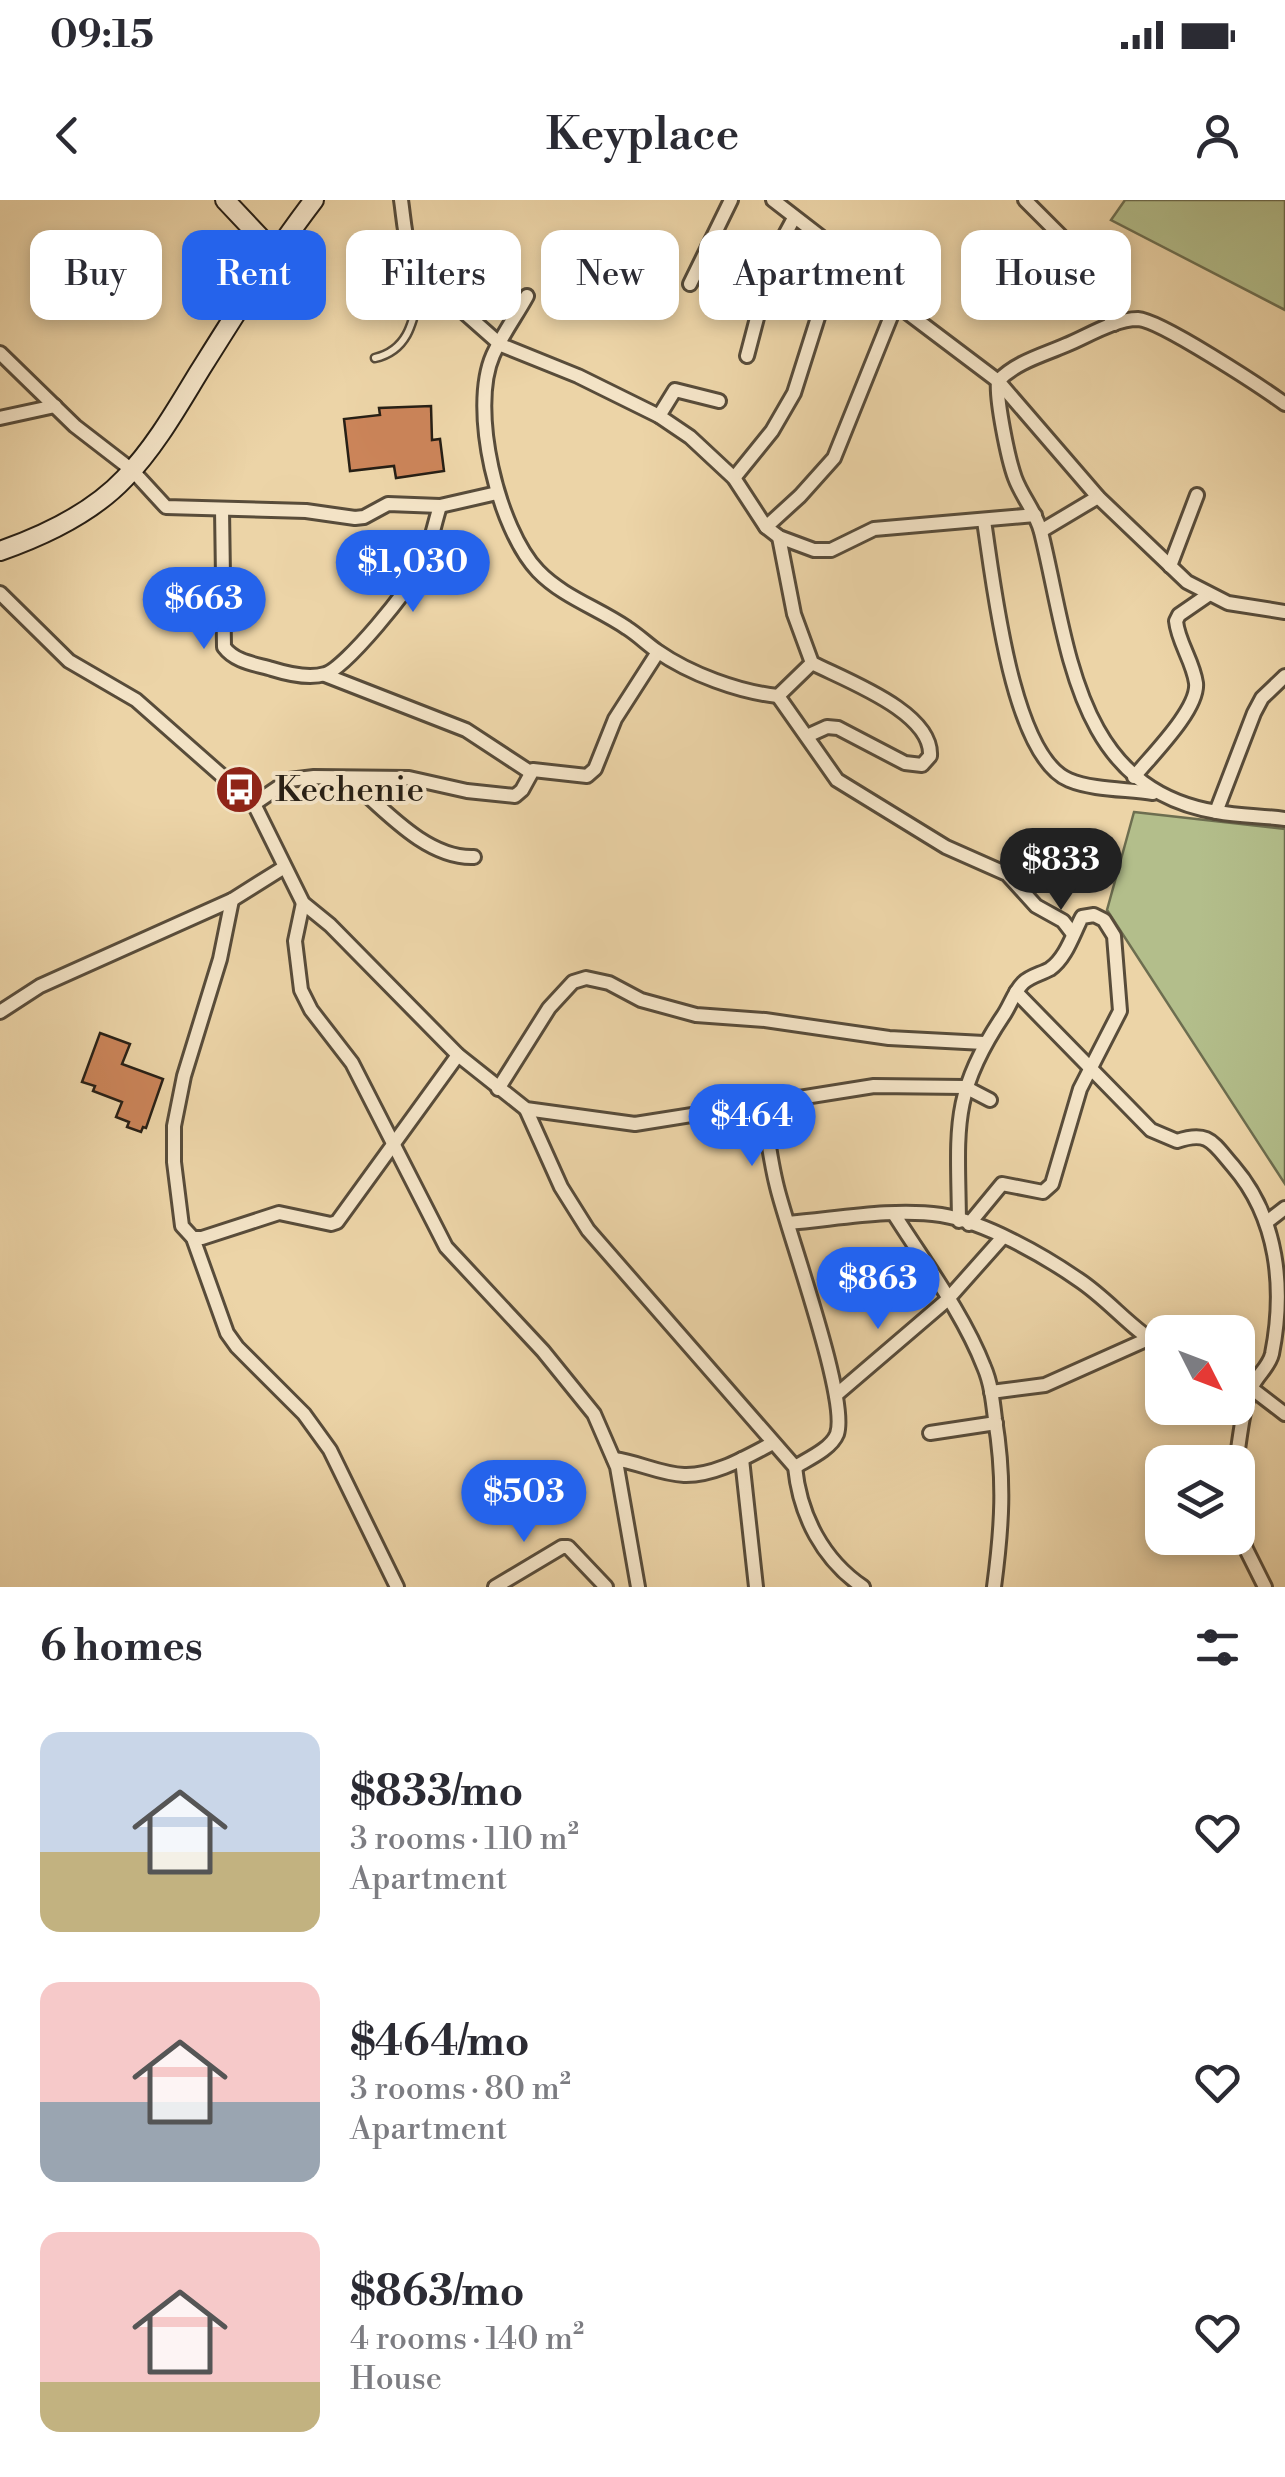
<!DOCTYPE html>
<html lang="en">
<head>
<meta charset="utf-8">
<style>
  body { margin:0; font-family:"Libre Bodoni",serif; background:#f2f2f3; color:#2b2b33; height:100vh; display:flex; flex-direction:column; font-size:38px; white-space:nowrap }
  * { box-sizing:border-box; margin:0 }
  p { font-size:32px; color:#7c7c81 }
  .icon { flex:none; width:55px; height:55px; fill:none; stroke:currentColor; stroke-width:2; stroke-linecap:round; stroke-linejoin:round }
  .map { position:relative; height:1387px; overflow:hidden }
  .sheet { display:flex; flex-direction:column; background:#fff; flex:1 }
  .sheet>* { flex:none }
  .hud { position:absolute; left:30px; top:30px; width:1225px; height:90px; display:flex; gap:20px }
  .needle { width:65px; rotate:132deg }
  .fabs { position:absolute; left:1145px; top:1115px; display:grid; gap:20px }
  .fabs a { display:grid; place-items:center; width:110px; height:110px; border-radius:20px; background:#fff; box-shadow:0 5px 15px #0003; font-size:50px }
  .price { position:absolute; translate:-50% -85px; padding:0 22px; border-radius:35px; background:#2563eb; color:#fff; font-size:32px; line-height:65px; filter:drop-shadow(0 2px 5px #0008) }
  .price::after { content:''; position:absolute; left:50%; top:60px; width:30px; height:22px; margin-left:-15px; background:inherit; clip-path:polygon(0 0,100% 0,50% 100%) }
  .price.selected { background:#222; color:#fff }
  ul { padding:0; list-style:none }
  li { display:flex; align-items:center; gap:30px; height:250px; padding:0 40px }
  li span { display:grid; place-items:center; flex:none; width:280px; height:200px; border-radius:20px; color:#555 }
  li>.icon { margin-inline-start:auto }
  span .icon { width:120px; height:120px; fill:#fffc; stroke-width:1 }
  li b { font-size:42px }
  h2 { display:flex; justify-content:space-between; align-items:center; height:120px; padding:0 40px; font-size:42px }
  .chip { padding:0 35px; border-radius:20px; background:#fff; box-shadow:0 5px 15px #0003; font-size:35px; line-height:90px }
  .chip.selected { background:#2563eb; color:#fff }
  .status { display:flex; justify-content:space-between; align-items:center; height:70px; padding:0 50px; background:#fff; direction:ltr }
  .status svg { height:28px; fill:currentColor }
  header { display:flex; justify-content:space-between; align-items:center; height:130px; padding:0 40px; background:#fff; font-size:45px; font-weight:600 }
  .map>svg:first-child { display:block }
  .green { fill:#b3be8b; stroke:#6d6e50; stroke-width:2.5 }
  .building { fill:#cb8459; stroke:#271f15; stroke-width:2.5 }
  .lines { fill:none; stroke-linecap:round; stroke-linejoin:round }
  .service-casing { stroke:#584c3a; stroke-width:11 }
  .minor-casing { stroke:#584c3a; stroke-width:18 }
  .secondary-casing { stroke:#271f15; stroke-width:22 }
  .service { stroke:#f3e3c6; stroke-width:6 }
  .minor { stroke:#f3e3c6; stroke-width:12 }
  .secondary { stroke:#f3e3c6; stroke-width:18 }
  .labels { text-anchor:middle; stroke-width:8; stroke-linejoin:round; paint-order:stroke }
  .poi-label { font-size:35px; fill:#271f15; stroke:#f3e3c6; text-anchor:start }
</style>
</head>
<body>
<div class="status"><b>09:15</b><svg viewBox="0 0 49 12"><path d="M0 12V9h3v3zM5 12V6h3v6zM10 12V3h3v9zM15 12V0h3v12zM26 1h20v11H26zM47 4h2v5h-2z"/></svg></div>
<header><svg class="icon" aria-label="back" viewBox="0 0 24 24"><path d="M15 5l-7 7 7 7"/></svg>Keyplace<svg class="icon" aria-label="person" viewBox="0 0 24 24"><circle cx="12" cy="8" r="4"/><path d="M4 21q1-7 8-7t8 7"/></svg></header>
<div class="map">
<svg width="1285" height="1387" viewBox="0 0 1285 1387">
  <rect width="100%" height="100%" fill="#ecd4a7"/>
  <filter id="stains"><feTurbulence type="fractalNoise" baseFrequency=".002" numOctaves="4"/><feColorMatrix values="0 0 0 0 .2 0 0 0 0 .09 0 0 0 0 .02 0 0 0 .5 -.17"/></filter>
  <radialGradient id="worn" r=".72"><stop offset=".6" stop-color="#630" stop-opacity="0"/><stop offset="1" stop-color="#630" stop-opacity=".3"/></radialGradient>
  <!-- green -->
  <g class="green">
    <path d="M1125,0H1285V110L1111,20Z"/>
    <path d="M1134,612L1285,629V984L1107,710Z"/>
  </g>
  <!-- building -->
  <g class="building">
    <path d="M431,206L432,240L440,239L444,271L396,278L394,266L350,271L344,219L380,215L379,208Z"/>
    <path d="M100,833L130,844L122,864L163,879L146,928L143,927L141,932L127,927L129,922L116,917L122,902L93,891L95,886L82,882Z"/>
  </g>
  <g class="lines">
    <defs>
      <path id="service" d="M375,158C414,149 414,111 423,78"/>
      <g id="minor">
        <path d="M401,0C405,27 405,55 423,76L501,145L578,176L659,216L690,237L734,278L766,327L779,337L814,350H831L874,329L1035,315"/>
        <path d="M773,0L839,51L896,104L998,181L1098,297L1187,382L1228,403L1285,412"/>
        <path d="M1025,0L1065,40L1114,124"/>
        <path d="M690,84L731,0"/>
        <path d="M527,96C516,116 502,135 493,155C469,209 498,329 538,371C563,397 598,408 627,428C638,435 647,444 657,451C690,474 739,492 778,496L812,463"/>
        <path d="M0,153L75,226L132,270L166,307L306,311L355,318L364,317L388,304L440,306L497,293"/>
        <path d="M747,156L773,57L794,18"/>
        <path d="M998,181C996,200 1008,259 1015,278C1022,297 1036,312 1041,332C1069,444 1074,589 1217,612C1239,616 1263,616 1285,619"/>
        <path d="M998,181C1016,162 1043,155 1066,145C1088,136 1114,119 1138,119C1160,120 1263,188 1285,204"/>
        <path d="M659,216L675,190L719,201"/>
        <path d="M0,218L55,206"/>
        <path d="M734,278L772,231L794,193L839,51"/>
        <path d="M222,309L224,447C235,462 255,464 272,469C288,474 309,479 325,474C345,469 412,386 422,365C430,347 434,325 440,306"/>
        <path d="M984,321C993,378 1011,556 1069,580C1093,590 1127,589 1153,593"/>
        <path d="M766,327L800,296L834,258L896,104"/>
        <path d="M1041,331L1098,297"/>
        <path d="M779,337L794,414L812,463C845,480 933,512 930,556L922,565L905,563L838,528L827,527L807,536"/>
        <path d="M1170,366L1197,295"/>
        <path d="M0,393L69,461L136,500L254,604L303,703L330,725L458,855L526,909L635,924L874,886L965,887L990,900"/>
        <path d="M325,475L466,530L530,572"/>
        <path d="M778,496L837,580L946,647L1007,674L1036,706L1063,721L1073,734"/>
        <path d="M1134,577C1151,556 1199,509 1196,483C1193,461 1178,442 1176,421L1179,415L1208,395"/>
        <path d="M350,580C383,608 426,659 474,657"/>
        <path d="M254,604L289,580L314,577L409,578L467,591L515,596L522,590L533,570L587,576L595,569L615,519L658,452"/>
        <path d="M1216,612L1254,513L1262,498L1285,476"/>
        <path d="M232,700L220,759L184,876L174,926V962L182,1026L193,1038L227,1133L237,1147L304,1214L330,1250L397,1387"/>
        <path d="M303,703L295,741L301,790L311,810L352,863L446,1047L543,1151L594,1214L617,1267L638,1387"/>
        <path d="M1016,792L1151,930L1177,941C1209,930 1213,943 1233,966C1278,1018 1285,1088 1272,1154C1269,1167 1257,1175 1252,1187C1242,1208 1240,1240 1236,1262"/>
        <path d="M0,812L40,786L232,700L283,668"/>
        <path d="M498,889L549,808L573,782L586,778L609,783L641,800L696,815L765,820L889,838L984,843"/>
        <path d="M762,903C767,931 770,960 777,987C788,1033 849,1199 837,1234C831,1249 808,1259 795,1267"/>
        <path d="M526,909L561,987L588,1030L795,1267C800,1316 823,1360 863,1387"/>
        <path d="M894,1014C925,1063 963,1113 984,1167C991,1183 993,1202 995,1219C1005,1280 1002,1327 994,1387"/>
        <path d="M959,1021C958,930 950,895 1003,816C1010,806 1014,792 1023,783C1030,776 1041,774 1050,769C1066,758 1073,734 1082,717L1094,715L1104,720L1114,736L1120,811L1080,889L1052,984L1043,992L1002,984L969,1024"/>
        <path d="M1268,1021L1285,1008"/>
        <path d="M788,1023C837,1019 892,1008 941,1015C985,1022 1043,1055 1079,1080C1109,1100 1131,1129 1162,1147"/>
        <path d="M193,1038H202L279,1013L331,1024L337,1022L458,855"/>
        <path d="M1238,1178L1285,1214"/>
        <path d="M991,1192L1045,1185L1148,1139"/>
        <path d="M836,1195L947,1100L1003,1037"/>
        <path d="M930,1233L996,1223"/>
        <path d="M614,1259C638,1262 660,1274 684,1275C715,1276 746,1257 773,1243"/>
        <path d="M742,1259L756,1387"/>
        <path d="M1238,1323L1246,1349L1265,1387"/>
        <path d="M495,1387L562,1347H568L606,1387"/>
      </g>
      <g id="secondary">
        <path d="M225,0L274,52"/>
        <path d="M0,351C43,336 93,312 125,278C155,247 177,208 199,172C236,113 272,55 314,0"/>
      </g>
    </defs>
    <!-- service casing -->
    <use href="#service" class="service-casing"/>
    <!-- minor casing -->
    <use href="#minor" class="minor-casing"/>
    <!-- secondary casing -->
    <use href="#secondary" class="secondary-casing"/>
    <!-- service -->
    <use href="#service" class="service"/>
    <!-- minor -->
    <use href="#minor" class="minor"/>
    <!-- secondary -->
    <use href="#secondary" class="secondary"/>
  </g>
  <!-- icons -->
  <defs>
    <symbol id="bus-disc" viewBox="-11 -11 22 22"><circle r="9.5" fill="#8f2418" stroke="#f3e3c6"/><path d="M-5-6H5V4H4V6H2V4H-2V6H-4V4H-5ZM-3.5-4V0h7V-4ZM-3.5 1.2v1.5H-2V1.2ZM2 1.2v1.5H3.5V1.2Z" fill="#fff"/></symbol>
  </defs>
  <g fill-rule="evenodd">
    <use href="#bus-disc" x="212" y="562" width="55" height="55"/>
  </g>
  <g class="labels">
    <!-- poi labels -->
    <g class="poi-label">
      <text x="275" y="601">Kechenie</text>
    </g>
  </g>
  <rect width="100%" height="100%" filter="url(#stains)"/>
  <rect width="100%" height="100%" fill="url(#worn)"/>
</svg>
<div class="fabs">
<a><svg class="needle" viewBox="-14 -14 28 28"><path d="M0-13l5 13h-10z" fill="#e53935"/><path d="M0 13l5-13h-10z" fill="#7c7c81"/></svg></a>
<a><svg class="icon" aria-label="layers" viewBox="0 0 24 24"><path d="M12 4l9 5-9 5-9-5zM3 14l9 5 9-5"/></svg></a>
</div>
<b class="price" style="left:413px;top:415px">$1,030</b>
<b class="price" style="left:204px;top:452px">$663</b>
<b class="price selected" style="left:1061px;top:713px">$833</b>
<b class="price" style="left:752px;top:969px">$464</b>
<b class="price" style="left:878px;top:1132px">$863</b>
<b class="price" style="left:524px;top:1345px">$503</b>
<div class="hud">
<a class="chip">Buy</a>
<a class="chip selected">Rent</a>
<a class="chip">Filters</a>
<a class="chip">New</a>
<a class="chip">Apartment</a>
<a class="chip">House</a>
</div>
</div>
<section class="sheet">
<h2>6 homes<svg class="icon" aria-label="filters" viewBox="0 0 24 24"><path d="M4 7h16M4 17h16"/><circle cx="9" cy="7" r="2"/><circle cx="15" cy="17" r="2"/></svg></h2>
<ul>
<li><span style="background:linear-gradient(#c9d6e8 60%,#c2b280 0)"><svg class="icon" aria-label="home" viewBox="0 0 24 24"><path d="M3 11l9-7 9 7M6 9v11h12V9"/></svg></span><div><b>$833/mo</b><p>3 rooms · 110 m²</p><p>Apartment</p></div><svg class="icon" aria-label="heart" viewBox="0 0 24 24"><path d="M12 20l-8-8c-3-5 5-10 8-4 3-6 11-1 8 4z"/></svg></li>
<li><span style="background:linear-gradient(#f6c9c9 60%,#9aa5b1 0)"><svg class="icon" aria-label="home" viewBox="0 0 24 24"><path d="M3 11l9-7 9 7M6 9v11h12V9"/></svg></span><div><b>$464/mo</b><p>3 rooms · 80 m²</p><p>Apartment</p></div><svg class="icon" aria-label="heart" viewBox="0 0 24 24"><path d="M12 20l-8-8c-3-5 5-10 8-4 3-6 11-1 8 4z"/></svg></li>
<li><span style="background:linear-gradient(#f6c9c9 75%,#c2b280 0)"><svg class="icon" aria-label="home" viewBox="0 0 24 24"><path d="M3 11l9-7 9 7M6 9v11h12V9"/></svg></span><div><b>$863/mo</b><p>4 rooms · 140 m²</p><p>House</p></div><svg class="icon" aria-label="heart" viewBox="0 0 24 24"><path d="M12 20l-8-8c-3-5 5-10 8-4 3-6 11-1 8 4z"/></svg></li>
</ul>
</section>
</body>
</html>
